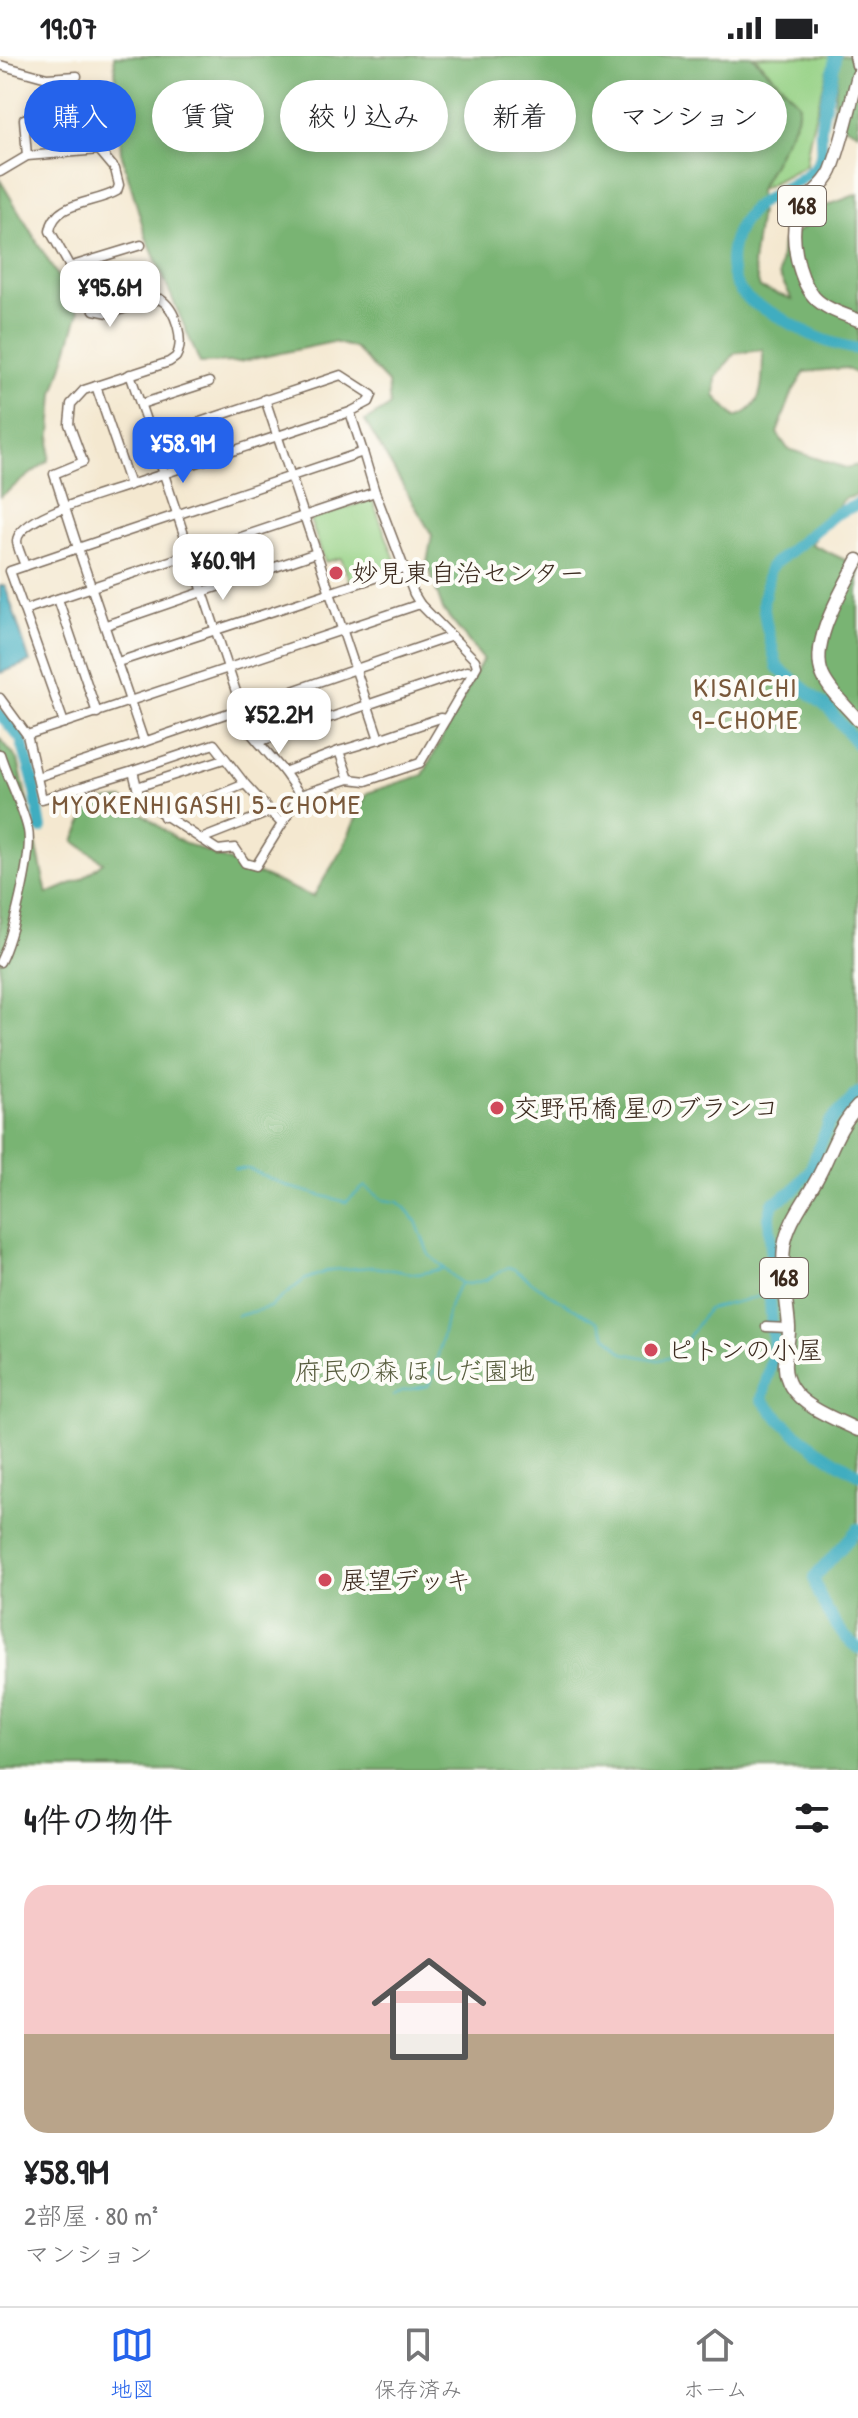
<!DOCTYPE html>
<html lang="ja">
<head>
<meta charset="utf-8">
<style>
  body { margin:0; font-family:"Patrick Hand","Klee One",sans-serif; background:#f2f2f2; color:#202124; height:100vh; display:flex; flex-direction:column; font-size:30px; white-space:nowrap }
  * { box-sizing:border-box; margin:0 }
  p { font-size:26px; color:#757577 }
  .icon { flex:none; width:44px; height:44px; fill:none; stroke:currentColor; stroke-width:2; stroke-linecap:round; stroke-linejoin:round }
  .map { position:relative; height:1714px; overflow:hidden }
  .panel { display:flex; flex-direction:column; background:#fff; flex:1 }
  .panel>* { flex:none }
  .top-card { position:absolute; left:24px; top:24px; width:810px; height:72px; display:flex; gap:16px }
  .price { position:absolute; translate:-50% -68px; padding:0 18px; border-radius:16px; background:#fff; color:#222; font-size:26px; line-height:52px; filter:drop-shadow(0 2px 4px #0008) }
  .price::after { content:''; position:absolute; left:50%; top:48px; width:24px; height:18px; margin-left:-12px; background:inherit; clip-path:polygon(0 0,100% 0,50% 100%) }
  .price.active { background:#2563eb; color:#fff }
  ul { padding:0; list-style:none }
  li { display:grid; align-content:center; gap:16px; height:424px; padding:0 24px }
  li+li { border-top:2px solid #e0e0e0 }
  li span { display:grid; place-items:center; height:248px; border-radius:24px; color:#555 }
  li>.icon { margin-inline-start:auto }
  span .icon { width:144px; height:144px; fill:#fffc; stroke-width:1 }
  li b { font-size:34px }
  h2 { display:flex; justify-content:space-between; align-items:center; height:96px; padding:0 24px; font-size:34px }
  .pill { padding:0 28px; border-radius:36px; background:#fff; box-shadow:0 4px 12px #0003; font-size:28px; line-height:72px }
  .pill.active { background:#2563eb; color:#fff }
  .status { display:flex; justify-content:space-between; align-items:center; height:56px; padding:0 40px; background:#fff; direction:ltr }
  .status svg { height:22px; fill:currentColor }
  .menu { display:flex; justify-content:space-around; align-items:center; height:112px; border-top:2px solid #e0e0e0; background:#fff; font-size:22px; color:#757577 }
  .menu a { display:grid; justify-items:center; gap:4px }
  .menu .active { color:#2563eb }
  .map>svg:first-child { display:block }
  .green { fill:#97d286; stroke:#697e52; stroke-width:2 }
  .forest { fill:#79b473; stroke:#5a6f48; stroke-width:2; fill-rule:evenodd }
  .water { fill:#41adc0; stroke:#3e6c6f; stroke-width:2 }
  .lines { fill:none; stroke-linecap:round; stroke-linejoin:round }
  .stream { stroke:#41adc0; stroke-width:2 }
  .river { stroke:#41adc0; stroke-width:12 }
  .minor-casing { stroke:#7c6c5c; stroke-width:11 }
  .trunk-casing { stroke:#7c6c5c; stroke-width:15 }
  .minor { stroke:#fff; stroke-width:8 }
  .trunk { stroke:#fff; stroke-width:12 }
  .poi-dot { fill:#d1495b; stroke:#fdfcf7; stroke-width:3 }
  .labels { text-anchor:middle; stroke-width:8; stroke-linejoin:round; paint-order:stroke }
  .shield { fill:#fdfcf7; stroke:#75695f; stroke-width:2 }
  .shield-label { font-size:24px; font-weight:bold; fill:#3b2a1e }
  .poi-label { font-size:26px; fill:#3b2a1e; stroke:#fdfcf7; text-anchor:start }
  .park-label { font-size:26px; fill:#575c3d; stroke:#fdfcf7 }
  .neighbourhood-label { font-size:28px; letter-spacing:2px; fill:#79583a; stroke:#fdfcf7 }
</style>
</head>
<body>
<div class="status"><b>19:07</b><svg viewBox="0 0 49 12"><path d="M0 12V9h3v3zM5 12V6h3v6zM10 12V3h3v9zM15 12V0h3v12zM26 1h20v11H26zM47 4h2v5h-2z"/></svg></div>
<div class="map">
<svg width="858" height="1714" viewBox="0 0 858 1714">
  <rect width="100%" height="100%" fill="#fdfcf7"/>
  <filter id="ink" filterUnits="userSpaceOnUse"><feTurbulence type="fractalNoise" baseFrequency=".0125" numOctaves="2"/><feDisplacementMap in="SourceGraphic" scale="16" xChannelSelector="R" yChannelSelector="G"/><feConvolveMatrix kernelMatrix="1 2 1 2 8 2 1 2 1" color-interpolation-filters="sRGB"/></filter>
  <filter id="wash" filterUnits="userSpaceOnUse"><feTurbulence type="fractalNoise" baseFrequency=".006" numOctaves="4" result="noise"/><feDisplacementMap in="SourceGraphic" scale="32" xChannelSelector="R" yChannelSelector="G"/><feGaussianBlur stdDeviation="1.8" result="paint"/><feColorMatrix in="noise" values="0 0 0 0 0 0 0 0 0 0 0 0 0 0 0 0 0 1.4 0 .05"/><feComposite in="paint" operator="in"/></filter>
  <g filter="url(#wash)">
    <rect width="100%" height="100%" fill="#f4e8d0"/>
    <!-- green -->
    <g class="green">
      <path d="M754,0L831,1C823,37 809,72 806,109L759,134L797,62L799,47Z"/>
      <path d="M372,443L397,509L349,524L341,502L325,506L310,464Z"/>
    </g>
    <!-- forest -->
    <g class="forest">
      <path d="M114,0H752L799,47L797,62L759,134L760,155L753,208L760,232L792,243L779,219L782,187L804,171L823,151L858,138V319L846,312L805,316L793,335L777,377L788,393L846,412L858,409V439L844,443L811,488L858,510V1714H0V682L18,704L47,838L82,823L103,806L74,785L92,746L123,743L176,783L313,841L343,792L367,737L423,719L483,603L443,554L427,507L432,479L365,365L390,350L388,327L355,292L333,286L239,306L200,307L146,181L121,96ZM763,294C762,321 767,352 735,361L715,340L716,322L735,297Z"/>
      <path d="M835,0H858V77L832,64L838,12Z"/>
      <path d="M0,124L79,256L54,338L49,404L0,441Z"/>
    </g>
    <!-- water -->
    <path class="water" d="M5,529L30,606L0,617V530Z"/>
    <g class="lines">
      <!-- stream -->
      <g class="stream">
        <path d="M234,1113H249L289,1131L346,1146L365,1130L383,1144L398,1146L406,1153L416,1165L429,1199L461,1227L469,1228L486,1224L508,1211L514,1213L547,1237L598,1266L606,1279L623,1297L658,1304L668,1302L680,1293L708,1253L769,1238"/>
        <path d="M237,1260L270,1251L304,1224L330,1214L373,1211L418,1218L442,1213"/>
        <path d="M393,1340L401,1335L428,1330C443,1300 442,1251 461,1227"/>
        <path d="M853,1416L858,1414"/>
      </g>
      <!-- river -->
      <g class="river">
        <path d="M835,0C833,25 823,48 821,72C820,82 823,94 820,103C813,124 768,136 752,154C730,177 721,218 747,242C754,249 765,253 774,258C802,275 825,288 858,293"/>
        <path d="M858,448L836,458L770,511L763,547L766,567L777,611L828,652L858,689"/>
        <path d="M0,658L21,683L33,724L41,772"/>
        <path d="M858,1037L829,1067L810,1114L793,1135L773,1147L769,1162L771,1192L769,1232L774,1296L762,1343C787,1376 822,1398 858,1418"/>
        <path d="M858,1473L814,1522C818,1543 840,1580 858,1592"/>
      </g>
    </g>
  </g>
  <g filter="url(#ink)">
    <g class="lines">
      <defs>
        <g id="minor">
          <path d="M0,9L47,22L77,20"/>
          <path d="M27,100L24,63L95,58L99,94"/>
          <path d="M0,116L27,100L99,94L115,113L119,129L117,135C95,148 54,145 50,175L94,254L109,257L160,243C176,253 185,284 176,301L169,306L84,334L71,348L69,368L83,406L54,418L78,492L25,510C23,503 17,492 17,485C18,460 109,437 130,429"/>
          <path d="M69,211L141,189"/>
          <path d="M130,318L152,382L341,319L372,339L369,346L350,356L363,396L78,492L144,686L452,580"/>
          <path d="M96,330L130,429L350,356"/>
          <path d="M265,343L379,683L440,662L446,663L477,610L475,604L420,548L414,538L375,436L363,396"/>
          <path d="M141,348L209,326"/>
          <path d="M152,382L249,675L284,716"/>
          <path d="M25,510L10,515L24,554L375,436"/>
          <path d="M58,543L97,657"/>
          <path d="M24,554L64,667L27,679L42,743L133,715L140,743L218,794L235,792L245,807L256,810L300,739L349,723L366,725L420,707L446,663"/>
          <path d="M106,569L316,497"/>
          <path d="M118,606L405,512"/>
          <path d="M0,642L27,679"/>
          <path d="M64,667L420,548"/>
          <path d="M260,687L264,684L467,615L474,616"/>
          <path d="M0,698C8,723 22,748 28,774C33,798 12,883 0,906"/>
          <path d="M133,715L214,688L245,728L282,768"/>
          <path d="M37,721L144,686"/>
          <path d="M349,723L339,695L379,683"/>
          <path d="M137,731L224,703"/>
          <path d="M300,739L284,716L339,695"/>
          <path d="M164,761L245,728"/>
          <path d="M201,783L270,756"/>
          <path d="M766,1271L789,1272"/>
        </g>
        <g id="trunk">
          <path d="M856,0L858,9"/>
          <path d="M858,19C850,50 843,84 831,115C824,131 808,138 800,153C787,175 798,222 814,241C825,253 843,258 858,264"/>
          <path d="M858,504C843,533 808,588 823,620C830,636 847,651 858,664"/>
          <path d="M858,1050C838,1071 832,1094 819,1119C807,1143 788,1164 784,1191C781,1218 787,1244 789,1271C790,1293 778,1309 791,1331C804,1352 836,1363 858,1374"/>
        </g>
      </defs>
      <!-- minor casing -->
      <use href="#minor" class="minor-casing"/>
      <!-- trunk casing -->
      <use href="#trunk" class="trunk-casing"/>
      <!-- minor -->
      <use href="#minor" class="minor"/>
      <!-- trunk -->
      <use href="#trunk" class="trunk"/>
    </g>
  </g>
  <!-- markers -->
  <g class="poi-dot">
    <circle cx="336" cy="517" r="8"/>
    <circle cx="497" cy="1052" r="8"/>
    <circle cx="651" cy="1294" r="8"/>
    <circle cx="325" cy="1524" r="8"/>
  </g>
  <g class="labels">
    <!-- shield labels -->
    <g class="shield">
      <rect x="778" y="130" width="48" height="40" rx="6"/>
      <rect x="760" y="1202" width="48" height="40" rx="6"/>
    </g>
    <g class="shield-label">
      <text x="802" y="158">168</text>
      <text x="784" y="1230">168</text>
    </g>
    <!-- poi labels -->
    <g class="poi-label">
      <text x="352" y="526">妙見東自治センター</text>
      <text x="513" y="1061">交野吊橋 星のブランコ</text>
      <text x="667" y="1303">ピトンの小屋</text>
      <text x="341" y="1533">展望デッキ</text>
    </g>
    <!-- park labels -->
    <g class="park-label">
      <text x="415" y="1324">府民の森 ほしだ園地</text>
    </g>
    <!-- neighbourhood labels -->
    <g class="neighbourhood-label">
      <text x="746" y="641">KISAICHI<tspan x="746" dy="32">9-CHOME</tspan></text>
      <text x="207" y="758">MYOKENHIGASHI 5-CHOME</text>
    </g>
  </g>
</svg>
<b class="price" style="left:110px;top:273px">¥95.6M</b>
<b class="price active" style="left:183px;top:429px">¥58.9M</b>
<b class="price" style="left:223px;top:546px">¥60.9M</b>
<b class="price" style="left:279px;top:700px">¥52.2M</b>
<div class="top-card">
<a class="pill active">購入</a>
<a class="pill">賃貸</a>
<a class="pill">絞り込み</a>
<a class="pill">新着</a>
<a class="pill">マンション</a>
</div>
</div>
<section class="panel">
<h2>4件の物件<svg class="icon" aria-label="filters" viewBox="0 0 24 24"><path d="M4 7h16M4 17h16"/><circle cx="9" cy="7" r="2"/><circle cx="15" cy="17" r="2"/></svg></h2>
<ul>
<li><span style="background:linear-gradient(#f6c9c9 60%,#b9a48a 0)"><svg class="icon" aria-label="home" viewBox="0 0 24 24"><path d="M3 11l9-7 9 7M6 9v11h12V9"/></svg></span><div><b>¥58.9M</b><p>2部屋 · 80 m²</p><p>マンション</p></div></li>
</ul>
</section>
<nav class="menu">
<a class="active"><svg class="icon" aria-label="map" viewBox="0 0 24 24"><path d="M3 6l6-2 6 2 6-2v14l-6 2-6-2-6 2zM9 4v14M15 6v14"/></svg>地図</a>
<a><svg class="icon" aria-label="saved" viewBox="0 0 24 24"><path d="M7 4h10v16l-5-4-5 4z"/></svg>保存済み</a>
<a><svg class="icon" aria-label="home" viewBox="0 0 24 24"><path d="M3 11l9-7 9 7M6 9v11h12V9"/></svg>ホーム</a>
</nav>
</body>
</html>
